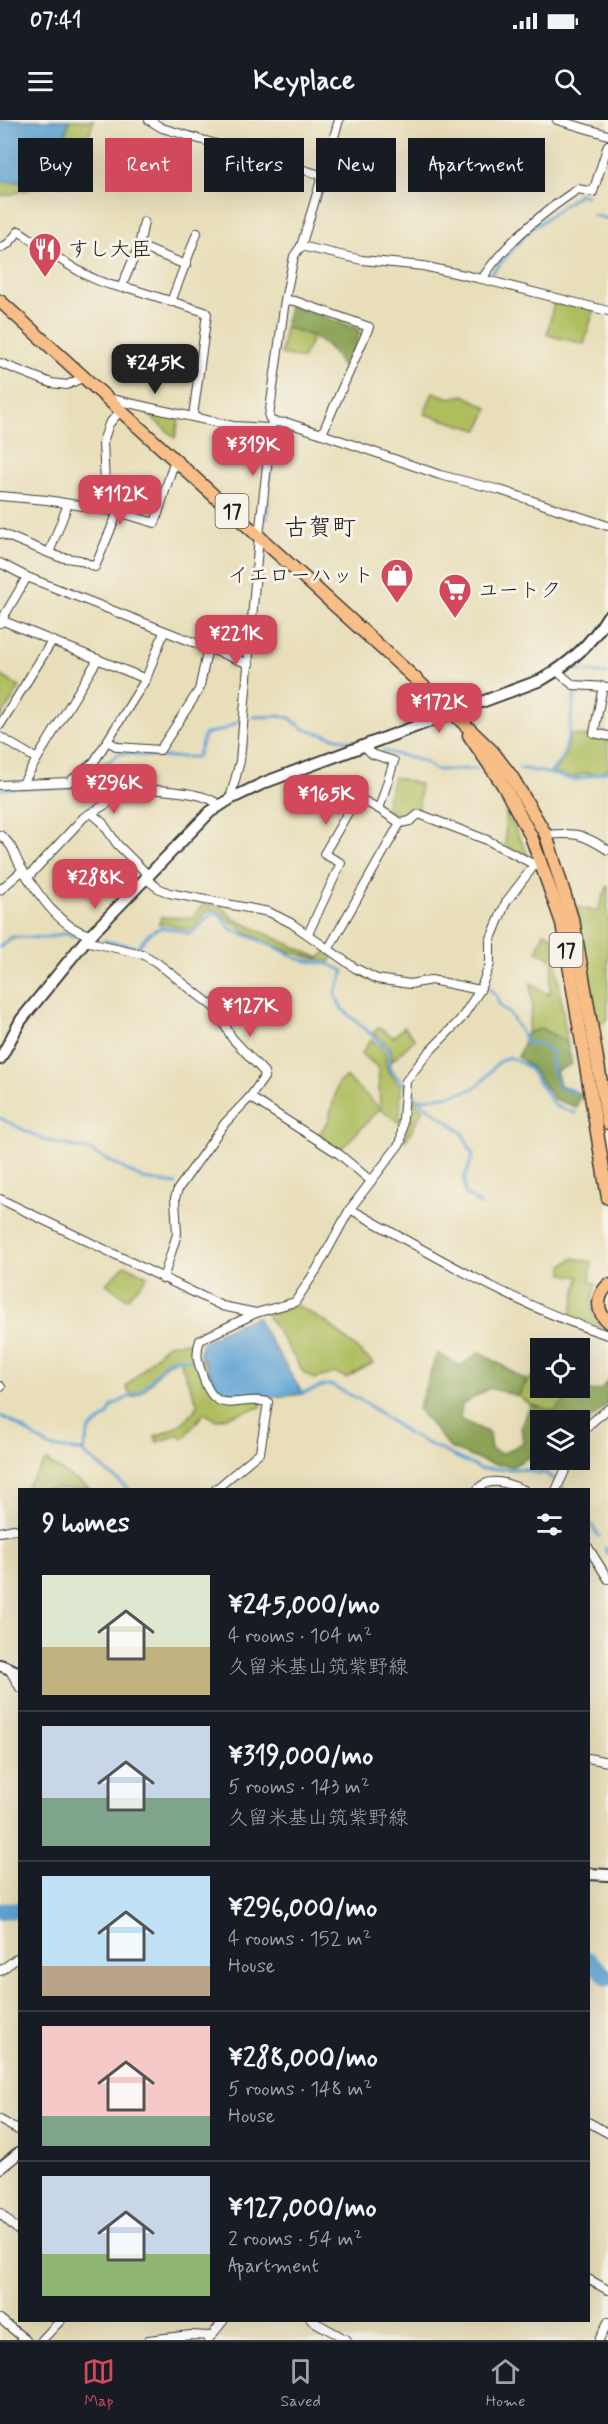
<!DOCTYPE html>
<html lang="en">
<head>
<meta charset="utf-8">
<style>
  body { margin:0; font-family:Mynerve,"Klee One",sans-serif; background:#242831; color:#f1f3f6; height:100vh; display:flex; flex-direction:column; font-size:22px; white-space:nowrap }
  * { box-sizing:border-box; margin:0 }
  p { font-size:20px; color:#9ea1a6 }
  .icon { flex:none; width:33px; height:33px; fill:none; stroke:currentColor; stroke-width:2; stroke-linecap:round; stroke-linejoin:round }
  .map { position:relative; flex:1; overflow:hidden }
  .drawer { position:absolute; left:18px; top:1368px; width:572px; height:834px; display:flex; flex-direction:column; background:#171b24; border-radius:0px; box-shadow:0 6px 24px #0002 }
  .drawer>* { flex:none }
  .top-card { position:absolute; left:18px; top:18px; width:573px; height:54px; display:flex; gap:12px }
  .tools { position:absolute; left:530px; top:1218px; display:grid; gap:12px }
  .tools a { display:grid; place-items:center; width:60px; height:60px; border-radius:0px; background:#171b24; box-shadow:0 6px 24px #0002; font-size:30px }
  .price { position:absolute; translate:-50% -51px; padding:0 14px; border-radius:12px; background:#d1495b; color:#fff; font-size:20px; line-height:39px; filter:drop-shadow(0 2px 3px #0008) }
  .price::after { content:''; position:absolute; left:50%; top:36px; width:18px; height:14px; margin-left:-9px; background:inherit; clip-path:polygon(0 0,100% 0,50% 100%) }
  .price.active { background:#222; color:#fff }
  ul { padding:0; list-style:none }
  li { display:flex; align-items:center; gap:18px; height:150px; padding:0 24px }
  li+li { border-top:2px solid #363941 }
  li span { display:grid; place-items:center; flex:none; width:168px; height:120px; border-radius:0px; color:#555 }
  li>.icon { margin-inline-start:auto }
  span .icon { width:72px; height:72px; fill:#fffc; stroke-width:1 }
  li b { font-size:26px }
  h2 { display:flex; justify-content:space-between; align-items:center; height:72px; padding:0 24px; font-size:26px }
  .tag { padding:0 21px; border-radius:0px; background:#171b24; box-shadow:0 6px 24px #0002; font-size:21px; line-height:54px }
  .tag.active { background:#d1495b; color:#fff }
  .status { display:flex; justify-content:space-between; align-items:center; height:42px; padding:0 30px; background:#171b24; direction:ltr }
  .status svg { height:16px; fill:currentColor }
  header { display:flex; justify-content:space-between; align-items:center; height:78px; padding:0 24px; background:#171b24; font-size:27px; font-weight:700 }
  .tab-bar { display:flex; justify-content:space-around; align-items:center; height:84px; border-top:2px solid #363941; background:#171b24; font-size:16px; color:#9ea1a6 }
  .tab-bar a { display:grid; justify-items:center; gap:3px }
  .tab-bar .active { color:#d1495b }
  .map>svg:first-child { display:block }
  .green { fill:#afbd5f; stroke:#666c3e; stroke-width:1.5 }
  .forest { fill:#8ba456; stroke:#546039; stroke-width:1.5 }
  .water { fill:#5fa3d4; stroke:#3e6078; stroke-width:1.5 }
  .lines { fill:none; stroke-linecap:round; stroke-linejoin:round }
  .stream { stroke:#5fa3d4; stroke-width:3 }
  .river { stroke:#5fa3d4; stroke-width:16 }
  .minor-casing { stroke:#3b3934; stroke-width:10 }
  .tertiary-casing { stroke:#3b3934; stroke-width:14 }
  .primary-casing { stroke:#3b3934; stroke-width:15 }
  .minor { stroke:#fff; stroke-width:8 }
  .tertiary { stroke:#fff; stroke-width:10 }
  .primary { stroke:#f7be87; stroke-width:12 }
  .labels { text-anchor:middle; stroke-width:6; stroke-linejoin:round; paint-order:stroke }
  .shield { fill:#f7f3e8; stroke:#5e5c59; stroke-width:1.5 }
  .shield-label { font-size:20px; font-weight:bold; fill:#1c1c1c }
  .poi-label { font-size:21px; fill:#1c1c1c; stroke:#f7f3e8; text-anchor:start }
  .quarter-label { font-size:24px; fill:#1c1c1c; stroke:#f7f3e8 }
</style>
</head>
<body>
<div class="status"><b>07:41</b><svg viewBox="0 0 49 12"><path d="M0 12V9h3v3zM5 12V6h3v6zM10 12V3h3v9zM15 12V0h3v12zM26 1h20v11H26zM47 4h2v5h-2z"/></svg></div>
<header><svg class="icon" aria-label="menu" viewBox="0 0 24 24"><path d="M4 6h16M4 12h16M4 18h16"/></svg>Keyplace<svg class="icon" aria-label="search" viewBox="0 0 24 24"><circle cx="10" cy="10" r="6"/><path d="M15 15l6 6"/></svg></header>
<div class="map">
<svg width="608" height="2220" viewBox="0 0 608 2220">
  <rect width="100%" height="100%" fill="#f7f3e8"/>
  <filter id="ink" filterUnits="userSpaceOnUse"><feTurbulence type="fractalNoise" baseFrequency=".0167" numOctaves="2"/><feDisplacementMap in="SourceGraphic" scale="12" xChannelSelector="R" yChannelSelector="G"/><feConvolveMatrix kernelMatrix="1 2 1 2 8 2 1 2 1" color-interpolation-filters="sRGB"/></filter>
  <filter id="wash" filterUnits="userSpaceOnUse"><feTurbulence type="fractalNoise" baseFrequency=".008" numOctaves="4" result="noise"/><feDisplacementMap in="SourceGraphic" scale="24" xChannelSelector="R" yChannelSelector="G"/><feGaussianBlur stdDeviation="1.35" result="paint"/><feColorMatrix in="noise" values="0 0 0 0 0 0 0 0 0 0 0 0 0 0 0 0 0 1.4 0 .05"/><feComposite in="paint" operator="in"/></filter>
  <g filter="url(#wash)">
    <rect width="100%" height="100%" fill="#e8deb9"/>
    <!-- green -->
    <g class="green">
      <path d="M69,0H94L72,63L62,66L57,62L5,76L0,74V62H22L57,48Z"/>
      <path d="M554,181L594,189L584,224L547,215Z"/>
      <path d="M285,207L314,216L302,239L281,234Z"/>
      <path d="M433,272L450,278L464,275L488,288L479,310L424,294Z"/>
      <path d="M151,290L180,296L175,318L147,293Z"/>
      <path d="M0,555L20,567L0,599Z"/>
      <path d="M571,614L608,620V649L597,654L585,653L572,658L552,653L564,639Z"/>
      <path d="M394,657L420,664L419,690L402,699L385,688Z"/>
      <path d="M506,691L529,737L505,726Z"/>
      <path d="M608,765V899L598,906L576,787L597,791Z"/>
      <path d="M203,784L221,786L234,799L319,838L326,832L333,837L330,842C291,834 247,819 218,790H208L195,807L188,810L168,804H159L161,797L192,798Z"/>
      <path d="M544,812L553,817L567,922L542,909L527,913L532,888L531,863L549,875L553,840L537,831Z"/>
      <path d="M379,907L393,917L404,907L415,919L392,941L391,928L373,913Z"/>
      <path d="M371,919L385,931L387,949L401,967L400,1003L380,989L340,1030L317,1016L328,1002L338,963L346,957L380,988L378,947L361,934Z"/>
      <path d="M408,975L423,990L405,1022Z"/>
      <path d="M574,1138L592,1142L590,1161L596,1164L591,1187L597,1200L608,1211L570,1200L579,1157L563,1154V1145Z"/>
      <path d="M125,1145L148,1156L127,1179L106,1164Z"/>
      <path d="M296,1185L329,1204L373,1243L346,1258L336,1253L314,1259L304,1253L267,1195Z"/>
      <path d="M196,1221L192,1234L193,1242L204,1239C219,1279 219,1279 261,1273V1287L216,1300L204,1293L183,1319L179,1315L157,1322L155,1316C174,1311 188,1302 198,1285L179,1239C156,1243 155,1269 132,1278L126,1267L167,1224Z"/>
      <path d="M540,1251V1268H568L575,1272L554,1291L531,1285L518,1276L527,1261Z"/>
      <path d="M46,1341L90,1369H33L27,1365Z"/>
    </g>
    <!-- forest -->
    <g class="forest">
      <path d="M289,186L357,208L360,212L347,247L341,246C330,220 311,215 285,207Z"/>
      <path d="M542,909L567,922L572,944L556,951L560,965L581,974L576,987L554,979L531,947L518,937L527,913Z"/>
      <path d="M480,1232L527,1261L518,1276L489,1268L462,1285L460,1299L489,1313L491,1329L502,1334L523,1323L521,1306L531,1285L554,1291L575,1272L601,1270L608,1260V1283L579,1311V1300H540V1337L533,1335L513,1346L492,1344L474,1338L450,1328L418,1289L437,1233L461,1246Z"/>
    </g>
    <!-- water -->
    <g class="water">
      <path d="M0,0H69L57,48C46,59 16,63 0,62Z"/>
      <path d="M257,1197L262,1207L303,1274L263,1278L261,1273L228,1276L215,1267L204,1239H201L200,1232L202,1223L231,1207Z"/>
    </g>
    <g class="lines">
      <!-- stream -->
      <g class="stream">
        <path d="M593,95L608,99"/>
        <path d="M0,120V121"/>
        <path d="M489,156L528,112L579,74L587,76"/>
        <path d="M269,363L275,312"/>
        <path d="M267,399L268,381"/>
        <path d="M574,550L608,554"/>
        <path d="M253,597L281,596L290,598L304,609L352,622"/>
        <path d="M383,631L423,641L436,650L476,649"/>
        <path d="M519,648L543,652L574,660L608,651"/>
        <path d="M549,654L563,638L569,614L575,573"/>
        <path d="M22,668H70L120,633L158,637H197L205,614L223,610L239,601"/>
        <path d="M0,669L15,668"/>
        <path d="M104,821L138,827C156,803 162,805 189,814C200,809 203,799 213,793L220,795L231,809L274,826L298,839L331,845L344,851L335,874L342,889L388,929L390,949L418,980C433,977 462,975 474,968C490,959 490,943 509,937L528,947L555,986L575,993"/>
        <path d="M0,827L12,817L44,818L67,813L73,816"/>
        <path d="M487,867L497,876L499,885L510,894L529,925L538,924L552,932L551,944L558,967L576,973"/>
        <path d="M418,980L462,1012L473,1035L464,1060L465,1074L481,1085"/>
        <path d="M0,998L44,1020L89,1030L143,1059L176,1064"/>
        <path d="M298,1272C309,1275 319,1264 331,1265L366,1283L410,1315L481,1349H521L537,1353H546L554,1360"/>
        <path d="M0,1296L8,1299L50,1327L81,1331L130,1370"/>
        <path d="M83,1332L89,1310L108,1295L113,1285L143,1270L166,1241L180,1237L183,1240L197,1237"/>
        <path d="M563,1368L565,1370"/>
        <path d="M591,1404L599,1416"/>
        <path d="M605,1428L608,1434"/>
      </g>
      <!-- river -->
      <g class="river">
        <path d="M0,1791L20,1790"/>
        <path d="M588,1839L608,1858"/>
      </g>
    </g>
  </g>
  <g filter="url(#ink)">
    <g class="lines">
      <defs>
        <g id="minor">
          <path d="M149,0L162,8L321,55"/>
          <path d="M557,0L608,15"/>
          <path d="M139,126L186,145"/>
          <path d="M301,126L362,140L423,146L482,159C505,123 542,93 578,69L593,72L608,25"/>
          <path d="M0,128L8,124L19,111C49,131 92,167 129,168L205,192L207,194L193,296"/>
          <path d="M482,159L608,191"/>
          <path d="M121,168L139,126L144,102"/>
          <path d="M285,180L295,181L369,207L322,314"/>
          <path d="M171,182L197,113"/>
          <path d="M0,243L51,263L67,265L84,257"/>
          <path d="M111,279L233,306L271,308"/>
          <path d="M272,302L288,303L322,314L440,355L500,370L608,406"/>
          <path d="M0,376L47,380L118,392L155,403L175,339"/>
          <path d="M102,390L105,364L103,322L109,304L122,289"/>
          <path d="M0,413L59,437L80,440L95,447L118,392"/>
          <path d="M49,433L68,384"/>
          <path d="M0,443L27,457L249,544"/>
          <path d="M1,500L146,559"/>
          <path d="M0,503L27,457"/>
          <path d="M557,551L573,565L607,567"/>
          <path d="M603,566L594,613L608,616"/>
          <path d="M0,605L52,521"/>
          <path d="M0,617L37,639L23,663"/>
          <path d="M107,621L118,627L160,630L199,570L208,528"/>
          <path d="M37,639L98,539"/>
          <path d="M0,665L69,662L94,642L146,559L164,512"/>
          <path d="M230,679L240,641L259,416L272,302L269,297L285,180L294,136L301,126L306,110L339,0"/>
          <path d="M91,693L102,702L117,724L148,755"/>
          <path d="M400,703L410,701L419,694L487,720L535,745"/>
          <path d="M0,715C15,726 13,735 22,749C39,775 59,807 90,815"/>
          <path d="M546,715C576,712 583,714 608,730"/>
          <path d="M28,757L84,697L117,678L128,668C151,670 203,670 219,685"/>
          <path d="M145,758L158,768L169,773L269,792L291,803L355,848L377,859L410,864L431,860L480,870"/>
          <path d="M0,770L23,750"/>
          <path d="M308,814L341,743L324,734L357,677L379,689L394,641L372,634L364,626"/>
          <path d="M85,821L142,834L156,842L215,888L232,918L264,952L265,956L250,977L339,1034L371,1061"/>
          <path d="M329,828L400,703L379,689"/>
          <path d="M0,1079L222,1186L256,1193"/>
          <path d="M350,1089C434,1135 516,1186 608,1215"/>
          <path d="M163,1159L177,1114L175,1078L178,1069L225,1003L250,977"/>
          <path d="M0,1266L1,1267"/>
          <path d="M579,1320C586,1305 596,1299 608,1289"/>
          <path d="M215,1370L260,1332L268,1282C236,1275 217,1299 203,1257C198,1243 195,1234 200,1220L256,1193L295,1182L317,1149L350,1089L401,1022L406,961L427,934L461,899L480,870L490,844V821L506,782L539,739"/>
          <path d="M477,1370C489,1355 509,1364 524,1370"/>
          <path d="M556,1370L570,1340"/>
          <path d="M0,1412L14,1409L20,1411"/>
          <path d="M588,1427L608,1459"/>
          <path d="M9,1549L20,1568"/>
          <path d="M588,1638L608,1642"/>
          <path d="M0,1851L20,1836"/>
          <path d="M0,2000L20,2011"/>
          <path d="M588,2002L608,2013"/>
          <path d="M0,2093L20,2112"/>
          <path d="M588,2159L608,2170"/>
          <path d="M0,2199L26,2220"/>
          <path d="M311,2200L347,2220"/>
          <path d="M42,2220L61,2200"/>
          <path d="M148,2220L191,2215L210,2216"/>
          <path d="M208,2220L224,2200"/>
          <path d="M599,2220L608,2202"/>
        </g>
        <g id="tertiary">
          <path d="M0,939L21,900L85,821L210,692L230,679L266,662L541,560C570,544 591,524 608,496"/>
          <path d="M0,1545L20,1553"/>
          <path d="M588,1754L608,1755"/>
          <path d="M0,2048L20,2032"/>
        </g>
        <g id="primary">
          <path d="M0,181L453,593L492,631L512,657L546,715L574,805L608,1003"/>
          <path d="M469,615L503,665L531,716L562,803L608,1078"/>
          <path d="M608,1165C596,1177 596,1191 608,1202"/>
        </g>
      </defs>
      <!-- minor casing -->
      <use href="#minor" class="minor-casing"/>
      <!-- tertiary casing -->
      <use href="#tertiary" class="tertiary-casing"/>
      <!-- primary casing -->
      <use href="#primary" class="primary-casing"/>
      <!-- minor -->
      <use href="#minor" class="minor"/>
      <!-- tertiary -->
      <use href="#tertiary" class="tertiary"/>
      <!-- primary -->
      <use href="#primary" class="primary"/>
    </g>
  </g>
  <!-- icons -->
  <defs>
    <symbol id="restaurant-pin" viewBox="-11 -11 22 30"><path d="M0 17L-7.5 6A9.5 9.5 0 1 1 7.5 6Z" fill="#d1495b" stroke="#f7f3e8"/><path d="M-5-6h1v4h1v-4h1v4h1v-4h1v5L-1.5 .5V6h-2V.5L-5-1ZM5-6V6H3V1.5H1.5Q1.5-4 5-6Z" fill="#fff"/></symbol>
    <symbol id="shop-pin" viewBox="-11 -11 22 30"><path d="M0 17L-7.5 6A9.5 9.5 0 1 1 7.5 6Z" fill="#d1495b" stroke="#f7f3e8"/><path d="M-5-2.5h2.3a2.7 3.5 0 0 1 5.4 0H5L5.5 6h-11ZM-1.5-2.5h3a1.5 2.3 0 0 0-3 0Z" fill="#fff"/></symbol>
    <symbol id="supermarket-pin" viewBox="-11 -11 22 30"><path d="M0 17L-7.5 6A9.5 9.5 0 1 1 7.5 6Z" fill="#d1495b" stroke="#f7f3e8"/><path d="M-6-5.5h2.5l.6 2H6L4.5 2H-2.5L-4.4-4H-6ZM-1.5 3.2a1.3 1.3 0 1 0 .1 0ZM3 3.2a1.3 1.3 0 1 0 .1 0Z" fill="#fff"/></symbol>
  </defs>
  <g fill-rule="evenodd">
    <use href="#restaurant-pin" x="26" y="110" width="38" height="52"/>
    <use href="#shop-pin" x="378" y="436" width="38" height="52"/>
    <use href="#supermarket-pin" x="436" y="451" width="38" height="52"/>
  </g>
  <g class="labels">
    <!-- shield labels -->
    <g class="shield">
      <rect x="215.5" y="374" width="33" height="34" rx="4.5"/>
      <rect x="549.5" y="813" width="33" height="34" rx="4.5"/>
    </g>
    <g class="shield-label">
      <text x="232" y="398">17</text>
      <text x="566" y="837">17</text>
    </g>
    <!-- poi labels -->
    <g class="poi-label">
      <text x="68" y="136">すし大臣</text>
      <text x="374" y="462" text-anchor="end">イエローハット</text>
      <text x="478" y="477">ユートク</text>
    </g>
    <!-- quarter labels -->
    <g class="quarter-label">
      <text x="320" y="415">古賀町</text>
    </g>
  </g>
</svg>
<div class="tools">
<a><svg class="icon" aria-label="locate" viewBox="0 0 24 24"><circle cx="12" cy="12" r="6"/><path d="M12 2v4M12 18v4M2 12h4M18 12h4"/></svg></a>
<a><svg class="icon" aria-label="layers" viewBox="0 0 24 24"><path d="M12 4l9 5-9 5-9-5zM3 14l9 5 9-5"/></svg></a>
</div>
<b class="price active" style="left:155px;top:275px">¥245K</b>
<b class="price" style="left:253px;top:357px">¥319K</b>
<b class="price" style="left:120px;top:406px">¥112K</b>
<b class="price" style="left:236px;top:546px">¥221K</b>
<b class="price" style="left:439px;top:614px">¥172K</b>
<b class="price" style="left:114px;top:695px">¥296K</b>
<b class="price" style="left:326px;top:706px">¥165K</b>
<b class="price" style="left:95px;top:790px">¥288K</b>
<b class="price" style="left:250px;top:918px">¥127K</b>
<div class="top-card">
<a class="tag">Buy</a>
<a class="tag active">Rent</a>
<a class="tag">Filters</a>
<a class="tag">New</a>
<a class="tag">Apartment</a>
</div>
<section class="drawer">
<h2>9 homes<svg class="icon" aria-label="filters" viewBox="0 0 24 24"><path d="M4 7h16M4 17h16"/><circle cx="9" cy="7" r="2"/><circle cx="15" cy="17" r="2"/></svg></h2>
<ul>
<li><span style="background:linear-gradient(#dfe7d0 60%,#c2b280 0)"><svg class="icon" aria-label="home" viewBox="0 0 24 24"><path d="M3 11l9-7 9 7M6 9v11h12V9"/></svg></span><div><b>¥245,000/mo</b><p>4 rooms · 104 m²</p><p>久留米基山筑紫野線</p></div></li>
<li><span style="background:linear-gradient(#c9d6e8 60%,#7fa58c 0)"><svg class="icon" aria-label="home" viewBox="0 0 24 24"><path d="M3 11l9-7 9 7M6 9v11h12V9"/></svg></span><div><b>¥319,000/mo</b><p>5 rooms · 143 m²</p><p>久留米基山筑紫野線</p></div></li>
<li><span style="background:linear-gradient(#bfe0f5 75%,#b9a48a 0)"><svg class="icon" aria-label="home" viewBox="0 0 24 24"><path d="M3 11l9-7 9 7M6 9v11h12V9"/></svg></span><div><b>¥296,000/mo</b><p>4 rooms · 152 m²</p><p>House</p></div></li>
<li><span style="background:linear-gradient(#f6c9c9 75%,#7fa58c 0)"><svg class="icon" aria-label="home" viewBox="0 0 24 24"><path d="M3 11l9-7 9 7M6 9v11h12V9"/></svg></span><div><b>¥288,000/mo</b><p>5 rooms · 148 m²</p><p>House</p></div></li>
<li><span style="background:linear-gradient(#c9d6e8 65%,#8fb573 0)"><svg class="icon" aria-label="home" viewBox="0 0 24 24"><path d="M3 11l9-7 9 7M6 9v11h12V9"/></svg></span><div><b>¥127,000/mo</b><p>2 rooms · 54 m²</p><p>Apartment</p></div></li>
</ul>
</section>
</div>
<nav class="tab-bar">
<a class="active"><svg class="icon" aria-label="map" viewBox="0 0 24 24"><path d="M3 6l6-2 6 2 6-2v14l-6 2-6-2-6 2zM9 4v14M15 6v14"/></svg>Map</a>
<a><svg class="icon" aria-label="saved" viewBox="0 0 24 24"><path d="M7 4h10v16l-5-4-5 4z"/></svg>Saved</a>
<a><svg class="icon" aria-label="home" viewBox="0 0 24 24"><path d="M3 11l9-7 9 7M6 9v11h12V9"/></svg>Home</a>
</nav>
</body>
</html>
